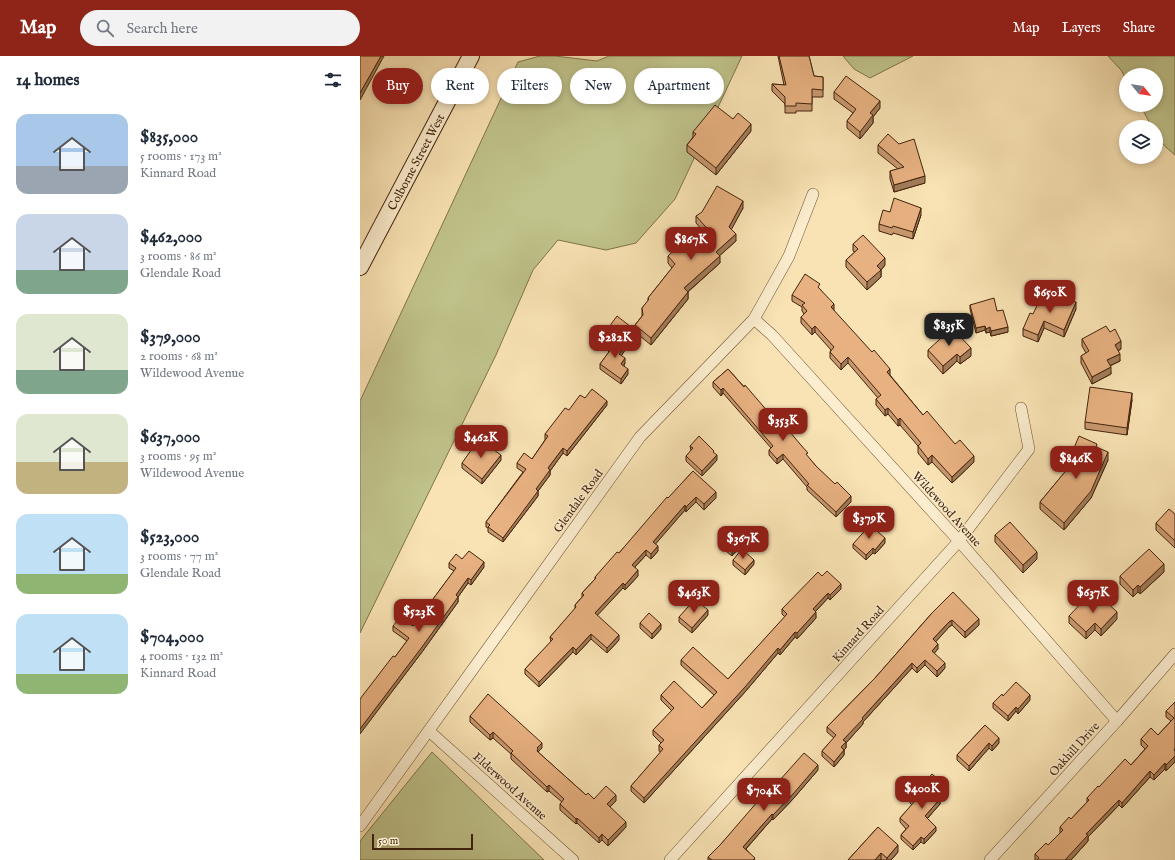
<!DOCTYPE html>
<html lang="en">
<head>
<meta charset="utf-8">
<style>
  body { margin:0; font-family:"IM FELL English",serif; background:#f2f2f3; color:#1f2937; height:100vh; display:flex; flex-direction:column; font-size:15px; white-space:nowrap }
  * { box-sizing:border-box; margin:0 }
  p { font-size:13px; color:#747a83 }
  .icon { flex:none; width:22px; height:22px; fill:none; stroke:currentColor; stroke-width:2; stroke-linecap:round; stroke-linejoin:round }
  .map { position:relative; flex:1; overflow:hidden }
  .side { display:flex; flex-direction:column; background:#fff; width:360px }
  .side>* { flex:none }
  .banner { position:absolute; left:12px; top:12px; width:380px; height:36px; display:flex; gap:8px }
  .needle { width:26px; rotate:120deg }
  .fabs { position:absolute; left:759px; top:12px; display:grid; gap:8px }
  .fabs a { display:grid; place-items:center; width:44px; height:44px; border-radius:50%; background:#fff; box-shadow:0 2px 6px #0003; font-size:20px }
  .scale { position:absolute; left:12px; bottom:10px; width:101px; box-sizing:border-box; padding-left:4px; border:2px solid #42230b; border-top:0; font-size:11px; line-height:14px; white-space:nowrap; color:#42230b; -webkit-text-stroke:3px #fbedce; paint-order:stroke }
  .price { position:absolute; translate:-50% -34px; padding:0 9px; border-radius:8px; background:#8f2418; color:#fff; font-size:13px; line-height:26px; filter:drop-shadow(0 1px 2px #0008) }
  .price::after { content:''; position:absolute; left:50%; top:24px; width:12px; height:9px; margin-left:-6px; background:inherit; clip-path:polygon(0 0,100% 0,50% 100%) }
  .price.active { background:#222; color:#fff }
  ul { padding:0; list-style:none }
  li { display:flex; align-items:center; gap:12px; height:100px; padding:0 16px }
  li span { display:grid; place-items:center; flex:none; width:112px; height:80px; border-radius:12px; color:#555 }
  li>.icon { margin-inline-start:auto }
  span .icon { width:48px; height:48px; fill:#fffc; stroke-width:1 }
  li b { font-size:17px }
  h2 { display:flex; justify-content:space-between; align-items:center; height:48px; padding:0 16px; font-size:17px }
  .pill { padding:0 14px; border-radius:18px; background:#fff; box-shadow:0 2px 6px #0003; font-size:14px; line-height:36px }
  .pill.active { background:#8f2418; color:#fff }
  header { display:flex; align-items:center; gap:24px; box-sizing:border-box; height:56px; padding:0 20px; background:#8f2418; color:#fff }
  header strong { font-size:19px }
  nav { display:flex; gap:22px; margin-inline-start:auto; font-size:14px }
  .search { width:280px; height:36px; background:#f2f2f3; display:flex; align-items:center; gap:10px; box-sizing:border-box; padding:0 14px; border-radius:22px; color:#747a83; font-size:15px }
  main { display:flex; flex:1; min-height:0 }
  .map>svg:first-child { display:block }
  .green { fill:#c0c38b; stroke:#81734b }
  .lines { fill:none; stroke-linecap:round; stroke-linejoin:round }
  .street-casing { stroke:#705335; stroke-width:12 }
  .secondary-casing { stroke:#42230b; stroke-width:18 }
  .street { stroke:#fbedce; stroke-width:11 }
  .secondary { stroke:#fbedce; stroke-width:16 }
  .wall { fill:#c8986f; stroke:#42230b }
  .shaded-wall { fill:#a27c5a; stroke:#42230b }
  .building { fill:#e8b181; stroke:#42230b }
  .labels { text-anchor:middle; stroke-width:3; stroke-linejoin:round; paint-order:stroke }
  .street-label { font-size:12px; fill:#42230b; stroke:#fbedce }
</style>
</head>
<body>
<header>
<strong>Map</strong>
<div class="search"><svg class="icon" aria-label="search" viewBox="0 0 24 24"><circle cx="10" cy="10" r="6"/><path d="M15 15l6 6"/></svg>Search here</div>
<nav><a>Map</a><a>Layers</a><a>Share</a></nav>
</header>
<main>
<section class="side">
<h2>14 homes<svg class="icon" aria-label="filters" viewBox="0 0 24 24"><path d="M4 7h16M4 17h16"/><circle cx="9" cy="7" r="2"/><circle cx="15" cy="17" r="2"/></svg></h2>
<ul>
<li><span style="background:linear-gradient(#a9c7e8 65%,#9aa5b1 0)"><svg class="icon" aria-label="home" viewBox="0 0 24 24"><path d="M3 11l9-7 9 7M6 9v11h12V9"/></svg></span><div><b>$835,000</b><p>5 rooms · 173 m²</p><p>Kinnard Road</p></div></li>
<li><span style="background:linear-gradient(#c9d6e8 70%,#7fa58c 0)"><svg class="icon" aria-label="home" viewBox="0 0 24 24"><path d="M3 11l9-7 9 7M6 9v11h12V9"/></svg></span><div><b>$462,000</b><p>3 rooms · 86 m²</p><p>Glendale Road</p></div></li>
<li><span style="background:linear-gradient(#dfe7d0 70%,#7fa58c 0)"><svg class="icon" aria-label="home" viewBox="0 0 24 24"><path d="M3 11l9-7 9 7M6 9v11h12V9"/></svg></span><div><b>$379,000</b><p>2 rooms · 68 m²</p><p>Wildewood Avenue</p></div></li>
<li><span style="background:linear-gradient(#dfe7d0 60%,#c2b280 0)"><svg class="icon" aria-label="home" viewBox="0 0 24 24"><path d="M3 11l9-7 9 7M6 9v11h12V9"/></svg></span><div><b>$637,000</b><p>3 rooms · 95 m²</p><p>Wildewood Avenue</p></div></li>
<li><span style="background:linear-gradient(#bfe0f5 75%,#8fb573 0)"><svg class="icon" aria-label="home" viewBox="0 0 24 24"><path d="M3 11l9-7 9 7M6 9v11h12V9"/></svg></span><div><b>$523,000</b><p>3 rooms · 77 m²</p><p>Glendale Road</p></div></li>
<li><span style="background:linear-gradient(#bfe0f5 75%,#8fb573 0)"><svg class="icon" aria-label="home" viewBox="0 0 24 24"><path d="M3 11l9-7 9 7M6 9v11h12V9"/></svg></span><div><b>$704,000</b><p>4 rooms · 132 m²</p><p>Kinnard Road</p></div></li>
</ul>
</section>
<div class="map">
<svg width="815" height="804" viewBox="0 0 815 804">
  <rect width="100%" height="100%" fill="#f9e3b4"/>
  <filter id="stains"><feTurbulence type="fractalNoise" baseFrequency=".005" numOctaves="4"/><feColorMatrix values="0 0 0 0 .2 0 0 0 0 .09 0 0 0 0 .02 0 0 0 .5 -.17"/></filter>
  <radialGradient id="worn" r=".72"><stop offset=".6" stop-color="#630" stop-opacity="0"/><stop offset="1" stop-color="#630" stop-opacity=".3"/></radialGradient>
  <!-- green -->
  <g class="green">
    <path d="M180,0H195L237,5L249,0H382L315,143L276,187L246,194L198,184L173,214L136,299L0,577V345L158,6Z"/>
    <path d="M483,0H553L510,22L494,13Z"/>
    <path d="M748,0H815V99C806,91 796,85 796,71H792L780,49H796V19H766V23L761,14Z"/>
    <path d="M72,696L184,804H0V785Z"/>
  </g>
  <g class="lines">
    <defs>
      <g id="street">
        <path d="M394,263L412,279L599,485L757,665"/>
        <path d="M69,675L213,804"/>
        <path d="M0,770L280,381L394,263L429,200L453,138"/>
        <path d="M310,804L599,485L669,393L661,352"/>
        <path d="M630,804L757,665L815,598"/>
      </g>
      <path id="secondary" d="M0,211L111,0"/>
    </defs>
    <!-- street casing -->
    <use href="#street" class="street-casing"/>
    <!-- secondary casing -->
    <use href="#secondary" class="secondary-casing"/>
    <!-- street -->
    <use href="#street" class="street"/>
    <!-- secondary -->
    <use href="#secondary" class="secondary"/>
  </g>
  <!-- wall -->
  <g class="wall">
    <path d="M418,0H449L454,20L463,21V41H452V55H436V57H425V48L412,35V28L424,29Z"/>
    <path d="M474,36L520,52L513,61V67L500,83L487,72V65L493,57L474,43Z"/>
    <path d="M373,63L391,75L356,119L327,96V89L333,81V76Z"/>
    <path d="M518,89L565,127L534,136L530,123V115L538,113L518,97Z"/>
    <path d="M383,152L371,173L376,185L359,200L360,207L328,236V243L291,289L275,276V269L282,260V252L288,245V242L312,212L308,207V200L330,199L349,182L336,167V160Z"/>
    <path d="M530,156L561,159L553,183L533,177L532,179L519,175V168Z"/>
    <path d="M493,188L525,209L521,214V221L507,234L486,211V204L495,196L493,195Z"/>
    <path d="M460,233L474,255L530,319L563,359L614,406L592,427L572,406L568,409L558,397V390L540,369L538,370L528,358L525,360L516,349V343L518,342L488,307L481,314L470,302V296L471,294L455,276L452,279L441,267V261L444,258L442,255V251L432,245V239Z"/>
    <path d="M697,248L716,253L704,281L684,272L678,286L663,280V273L673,258Z"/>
    <path d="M610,249L637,255L648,276L631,280L630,276L626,277L625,274L616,277L610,253Z"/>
    <path d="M249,271L271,276L263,286L249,276Z"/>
    <path d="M750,276L761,293L758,295L760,305L750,310L751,318L732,328L721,307V300L726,297L722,290V283Z"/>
    <path d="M248,290L265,294L261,300L265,307L264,310L268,318L261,328L240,313V308L249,296L248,295Z"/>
    <path d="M568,294L611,300L600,308L597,305L583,318L568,301Z"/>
    <path d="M368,313L456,410L491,446L476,461L447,434V431L423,403L417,408L409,399V394L411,392L363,337L361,340L353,331V326Z"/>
    <path d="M225,342L247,349L207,400L203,397L190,415V419L178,435V440L143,486L128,476V472L126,471V466L163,416L157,412V407L172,403L185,384V378L209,354Z"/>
    <path d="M772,344L767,379L725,373V366Z"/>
    <path d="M330,390L357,404L342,420L326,405V400L331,395Z"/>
    <path d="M737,391L748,404L731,442L704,474L680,453V446L709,411L712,404V397Z"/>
    <path d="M141,404L122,428L102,412V407Z"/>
    <path d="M333,415L356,442L344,454L336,446L326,456L325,454L295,488L298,495L291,503L286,499L275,511L278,520L265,534L263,532L237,559L259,584L247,597L231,583L216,599L213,596L179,631L165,618V613L191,586L190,581L215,553V549L222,541V537L235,523V521L259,497Z"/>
    <path d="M815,458V492L796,474V467Z"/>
    <path d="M635,479L677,503L663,517L635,486Z"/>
    <path d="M360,485L383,487L372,500L360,490Z"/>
    <path d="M525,487L515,498L513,497L506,504L493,492V488Z"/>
    <path d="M102,503L124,511L111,529L108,527L98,541V546L62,596L7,668L35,601L47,585L33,575V570H53L94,515L89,512V507Z"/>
    <path d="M373,504L394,508L385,519L373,509Z"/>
    <path d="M804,516L780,538L778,536L773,541L760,528V520Z"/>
    <path d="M462,520L481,533L470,544L468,542L455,556L456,562L437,583L435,581L420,599L418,597L385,636L284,747L271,735V730L301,696L299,695V689L301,687L293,679V674L312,655L301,644V639L342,652L354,639L321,609V604L368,623L425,561L422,558V553Z"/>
    <path d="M732,548L757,563L741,580L735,574L726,583L709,567V560Z"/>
    <path d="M572,557L619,569L605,582L592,569L589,571L575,586L578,593L574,597L585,612L577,621L565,609L557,617L552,612L503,666V668L486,687V692L484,694V699L474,711L462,700V695L474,682L467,676V671L515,622Z"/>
    <path d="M348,559L332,577L319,566V561Z"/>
    <path d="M280,567L301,573L292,583L280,572Z"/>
    <path d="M643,640L670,644L658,658L656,655L648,665L633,652V647Z"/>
    <path d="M815,646V706L806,715L805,713L794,724L790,721L762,752L759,749L728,781V785L711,804H675V798L688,789L700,777V771L711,763L727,746V742L739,731L771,709L785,693L781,689V683L798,679L811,665L806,661V655Z"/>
    <path d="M110,660L182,692L178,696L226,739L234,743L256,745L250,751L266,771L248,790L242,784L239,787L217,767L216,768L200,754V748L202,746L189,735L187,736L151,703V698L133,682L130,684L110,666Z"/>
    <path d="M625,669L639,687L632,695L629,692L609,715L597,704V699Z"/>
    <path d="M458,714L433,743L413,764L412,763L386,793L395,804H348V801L361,788L419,725Z"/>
    <path d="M586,735L580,742V748L567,763L576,775L564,788L561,786L553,794L541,783V779L546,773L540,766V762L552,749L550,747V742Z"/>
    <path d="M518,771L538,796L531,804H488Z"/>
  </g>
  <!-- shaded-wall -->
  <g class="shaded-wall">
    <path d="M21,0H24L0,44V37Z"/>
    <path d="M520,45V52L513,61V67L500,83V76L510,57Z"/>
    <path d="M391,68V75L356,119V112Z"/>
    <path d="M565,120V127L534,136V129Z"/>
    <path d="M383,145V152L369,178V171Z"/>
    <path d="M561,152V159L553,183V176Z"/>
    <path d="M376,178V185L356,203V196Z"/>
    <path d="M360,200V207L324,239V232Z"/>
    <path d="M525,202V209L521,214V221L507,234V226L517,210Z"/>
    <path d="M328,236V243L291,289V282Z"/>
    <path d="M716,246V253L704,281V274Z"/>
    <path d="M474,248V255L471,251Z"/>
    <path d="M684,265V272L678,286V279Z"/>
    <path d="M455,270V276L452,279V273Z"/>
    <path d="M625,270V274L616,277V272Z"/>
    <path d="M271,271V276L263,286V281Z"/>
    <path d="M630,271V276L626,277V273Z"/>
    <path d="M648,271V276L631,280V275Z"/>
    <path d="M761,285V293L755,296V289Z"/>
    <path d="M265,290V294L259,303V298Z"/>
    <path d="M611,292V300L600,308V301Z"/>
    <path d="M597,298V305L583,318V310Z"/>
    <path d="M760,298V305L747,311V304Z"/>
    <path d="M488,301V307L481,314V308Z"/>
    <path d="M265,302V307L261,313V308Z"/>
    <path d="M751,311V318L732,328V321Z"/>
    <path d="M268,313V318L261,328V323Z"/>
    <path d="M530,313V319L527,322V316Z"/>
    <path d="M363,332V337L361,340V334Z"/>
    <path d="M772,337V344L767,379V372Z"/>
    <path d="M247,345V349L207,400V395Z"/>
    <path d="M528,352V358L525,360V354Z"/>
    <path d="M540,362V369L538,370V364Z"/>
    <path d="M203,392V397L190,415V419L178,435V440L143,486V482L176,433L188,412Z"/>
    <path d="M748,396V404L731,442L704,474V467Z"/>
    <path d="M423,398V403L417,408V403Z"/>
    <path d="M141,399V404L122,428V423Z"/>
    <path d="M357,399V404L342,420V415Z"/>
    <path d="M572,399V406L568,409V403Z"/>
    <path d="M614,400V406L592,427V421Z"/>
    <path d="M356,436V442L344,454V448Z"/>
    <path d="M491,440V446L476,461V456Z"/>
    <path d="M336,441V446L326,456V451Z"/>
    <path d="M325,449V454L293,491V486Z"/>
    <path d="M383,482V487L372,500V495Z"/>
    <path d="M525,482V487L515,498V494Z"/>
    <path d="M298,490V495L291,503V498Z"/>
    <path d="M513,492V497L506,504V499Z"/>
    <path d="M286,494V499L272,514V509Z"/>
    <path d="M677,496V503L663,517V509Z"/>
    <path d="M394,504V508L385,519V514Z"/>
    <path d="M124,506V511L111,529V524Z"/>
    <path d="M804,508V516L780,538V531Z"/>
    <path d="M278,514V520L265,534V529Z"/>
    <path d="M108,522V527L98,541V546L62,596L0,678V673Z"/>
    <path d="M263,527V532L235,562V557Z"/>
    <path d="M481,528V533L470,544V539Z"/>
    <path d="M778,529V536L773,541V534Z"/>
    <path d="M468,537V542L453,558V553Z"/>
    <path d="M348,554V559L332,577V572Z"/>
    <path d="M456,556V562L437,583V577Z"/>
    <path d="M757,556V563L741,580V573Z"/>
    <path d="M619,563V569L605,582V576Z"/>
    <path d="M592,564V569L589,571L573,589V583L589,566Z"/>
    <path d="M735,567V574L726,583V576Z"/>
    <path d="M301,568V573L292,583V578Z"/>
    <path d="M435,576V581L420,599V594Z"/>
    <path d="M231,578V583L216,599V594Z"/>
    <path d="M259,579V584L247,597V592Z"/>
    <path d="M578,588V593L572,600V595Z"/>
    <path d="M213,591V596L179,631V626Z"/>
    <path d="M418,592V597L385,636L284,747V742Z"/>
    <path d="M565,604V609L557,617V612Z"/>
    <path d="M552,607V612L503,666V668L486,687V692L481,697V691L483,684L502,662Z"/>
    <path d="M585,607V612L577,621V615Z"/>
    <path d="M670,639V644L658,658V653Z"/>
    <path d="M656,651V655L648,665V660Z"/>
    <path d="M133,676V682L130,684V679Z"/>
    <path d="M639,682V687L632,695V690Z"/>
    <path d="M182,687V692L178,696L177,700V692Z"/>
    <path d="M629,687V692L609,715V710Z"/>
    <path d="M484,694V699L474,711V706Z"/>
    <path d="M815,700V706L806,715V709Z"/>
    <path d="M805,707V713L794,724V719Z"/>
    <path d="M458,709V714L433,743L413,764V759Z"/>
    <path d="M790,715V721L762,752V747Z"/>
    <path d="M189,729V735L187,736V731Z"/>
    <path d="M586,730V735L577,745V740Z"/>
    <path d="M256,739V745L247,754V748Z"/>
    <path d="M580,743V748L565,765V760Z"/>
    <path d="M759,744V749L728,781V785L711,804H705L726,778Z"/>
    <path d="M412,758V763L383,796V791Z"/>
    <path d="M217,762V767L216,768V763Z"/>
    <path d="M266,766V771L248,790V784Z"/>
    <path d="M576,771V775L564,788V783Z"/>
    <path d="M242,778V784L239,787V782Z"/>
    <path d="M561,781V786L553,794V790Z"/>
    <path d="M538,789V796L531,804H527V802Z"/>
    <path d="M521,797V804H515Z"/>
  </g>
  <!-- building -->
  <g class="building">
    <path d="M0,0H21L0,37Z"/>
    <path d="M419,0H449L454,20L463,21V34L452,33V48L436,47V50H425V41L412,28L426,29Z"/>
    <path d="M486,20L520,45L510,57L513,59L500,76L487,65L496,53L474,36Z"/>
    <path d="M355,49L373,63L378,57L391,68L356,112L327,89L336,78L333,76Z"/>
    <path d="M528,78L539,88L554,83L565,120L534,129L530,115L544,111L518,89Z"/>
    <path d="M357,130L383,145L369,171L376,178L356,196L360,200L324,232L328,236L291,282L275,269L283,259L282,252L289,243L288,242L315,208L308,200L320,189L330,199L353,179L336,160L342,156Z"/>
    <path d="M534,142L561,152L553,176L533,170L532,172L519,168L523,154L530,156Z"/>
    <path d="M503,179L525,202L517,210L521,214L507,226L486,204L498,193L493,188Z"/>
    <path d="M445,218L460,228L458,231L474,248L471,251L512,296L514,294L530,313L527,316L563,359L567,355L595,388L600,384L614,400L592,421L572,399L568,403L558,390L561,387L540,362L538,364L528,352L525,354L516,343L521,339L488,301L481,308L470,296L474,291L455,270L452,273L441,261L447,255L442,249L445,247L432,239Z"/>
    <path d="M701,239L716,246L704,274L684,265L678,279L663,273L670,257L673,258L681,241L697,248Z"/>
    <path d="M634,242L637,255L643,254L648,271L631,275L630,271L626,273L625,270L616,272L610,249Z"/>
    <path d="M257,260L271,271L263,281L249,271Z"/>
    <path d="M746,270L750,276L755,273L761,285L755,289L760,298L747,304L751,311L732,321L721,300L729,295L722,283Z"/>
    <path d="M592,272L611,292L600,301L597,298L583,310L568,294Z"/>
    <path d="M254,282L265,290L259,298L265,302L261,308L268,313L261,323L240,308L251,293L248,290Z"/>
    <path d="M368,313L384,331L385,329L427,378L430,376L440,388L448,397L446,398L456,410L475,428L477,426L491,440L476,456L447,429L449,428L423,398L417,403L409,394L413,390L363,332L361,334L353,326Z"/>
    <path d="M730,331L772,337L767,372L725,366Z"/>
    <path d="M232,333L247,345L207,395L203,392L188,412L190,414L176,433L178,435L143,482L128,471L130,469L126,466L166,413L157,407L164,397L172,403L188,380L185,378L205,352L209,354L220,339L225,342Z"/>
    <path d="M339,380L354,395L353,396L357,399L342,415L326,400L333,392L330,390Z"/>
    <path d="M719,380L737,388L736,391L748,396L731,435L704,467L680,446L709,411L715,398L712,397Z"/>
    <path d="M119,383L141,399L122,423L102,407Z"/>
    <path d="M333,415L356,436L344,448L336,441L326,451L325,449L293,486L298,490L291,498L286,494L272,509L278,514L265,529L263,527L235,557L259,579L247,592L231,578L216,594L213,591L179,626L165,613L193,583L190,581L216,551L215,549L224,539L222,537L236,522L235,521L257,496L259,497L307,441L308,442Z"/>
    <path d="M809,453L815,458V485L796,467Z"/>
    <path d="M650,466L677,496L663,509L635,479Z"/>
    <path d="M510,469L525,482L515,494L513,492L506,499L493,488Z"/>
    <path d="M372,472L383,482L372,495L360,485Z"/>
    <path d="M382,493L394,504L385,514L373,504Z"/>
    <path d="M789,493L804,508L780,531L778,529L773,534L760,520Z"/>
    <path d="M109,495L124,506L111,524L108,522L96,539L98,541L62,591L0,673V643L33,600L35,601L49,582L33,570L40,561L53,570L96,512L89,507L96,498L102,503Z"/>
    <path d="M467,515L481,528L470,539L468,537L453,553L456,556L437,577L435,576L420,594L418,592L385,631L284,742L271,730L303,693L299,689L304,684L293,674L314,652L301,639L314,625L342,652L357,636L321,604L333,591L368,623L427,558L422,553L458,516L462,520Z"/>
    <path d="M593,536L619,563L605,576L592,564L589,566L573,583L578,588L572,595L585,607L577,615L565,604L557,612L552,607L502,662L503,663L483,684L486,686L481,691L484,694L474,706L462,695L476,679L467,671L515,622L572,557Z"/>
    <path d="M740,540L757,556L741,573L735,567L726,576L709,560L726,542L732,548Z"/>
    <path d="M335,543L348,554L332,572L319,561Z"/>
    <path d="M289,557L301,568L292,578L280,567Z"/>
    <path d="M656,626L670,639L658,653L656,651L648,660L633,647L642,638L643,640Z"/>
    <path d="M128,638L182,687L177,692L178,693L177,695L226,739L228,737L234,743L246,730L256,739L247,748L266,766L248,784L242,778L239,782L217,762L216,763L200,748L204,743L189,729L187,731L151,697L153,695L133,676L130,679L110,660Z"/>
    <path d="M815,646V692L814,694L815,695V700L806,709L805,707L794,719L790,715L762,747L759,744L726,778L728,779L705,804H677L679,802L675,798L686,787L688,789L703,774L700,771L709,761L711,763L729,744L727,742L738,730L739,731L765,703L771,709L788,690L781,683L791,672L798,679L814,662L806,655Z"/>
    <path d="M625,669L639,682L632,690L629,687L609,710L597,699Z"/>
    <path d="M444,697L458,709L433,738L413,759L412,758L383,791L395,802L393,804H352L348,801L361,788L398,745L418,724L419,725Z"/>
    <path d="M572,718L586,730L577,740L580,743L565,760L576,771L564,783L561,781L553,790L541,779L549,770L540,762L554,746L550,742Z"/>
    <path d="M518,771L538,789L527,802L521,797L515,804H488Z"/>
  </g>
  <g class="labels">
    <!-- street labels -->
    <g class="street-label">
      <text transform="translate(56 106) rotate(-62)" y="4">Colborne Street West</text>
      <text transform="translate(218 445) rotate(-54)" y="4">Glendale Road</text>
      <text transform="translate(587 453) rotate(48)" y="4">Wildewood Avenue</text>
      <text transform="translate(498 578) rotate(-48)" y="4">Kinnard Road</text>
      <text transform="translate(714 693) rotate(-48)" y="4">Oakhill Drive</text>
      <text transform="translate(150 730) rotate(42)" y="4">Elderwood Avenue</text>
    </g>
  </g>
  <rect width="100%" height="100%" filter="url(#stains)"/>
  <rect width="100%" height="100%" fill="url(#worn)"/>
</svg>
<div class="fabs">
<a><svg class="needle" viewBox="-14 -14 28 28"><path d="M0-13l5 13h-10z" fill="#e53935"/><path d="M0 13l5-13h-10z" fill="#747a83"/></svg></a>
<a><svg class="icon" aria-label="layers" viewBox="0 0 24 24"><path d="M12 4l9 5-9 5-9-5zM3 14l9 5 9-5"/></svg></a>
</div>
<div class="scale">50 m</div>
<b class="price" style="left:331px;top:205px">$867K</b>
<b class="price" style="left:690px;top:258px">$650K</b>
<b class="price active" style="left:589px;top:291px">$835K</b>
<b class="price" style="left:255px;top:303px">$282K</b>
<b class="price" style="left:423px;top:386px">$353K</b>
<b class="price" style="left:121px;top:403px">$462K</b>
<b class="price" style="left:716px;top:424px">$846K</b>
<b class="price" style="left:509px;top:484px">$379K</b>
<b class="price" style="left:383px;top:504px">$367K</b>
<b class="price" style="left:334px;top:558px">$463K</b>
<b class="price" style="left:733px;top:558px">$637K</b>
<b class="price" style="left:59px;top:577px">$523K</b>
<b class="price" style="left:562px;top:754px">$400K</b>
<b class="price" style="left:404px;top:756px">$704K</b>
<div class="banner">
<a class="pill active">Buy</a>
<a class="pill">Rent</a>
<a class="pill">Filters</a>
<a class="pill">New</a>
<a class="pill">Apartment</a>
</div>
</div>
</main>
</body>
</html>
